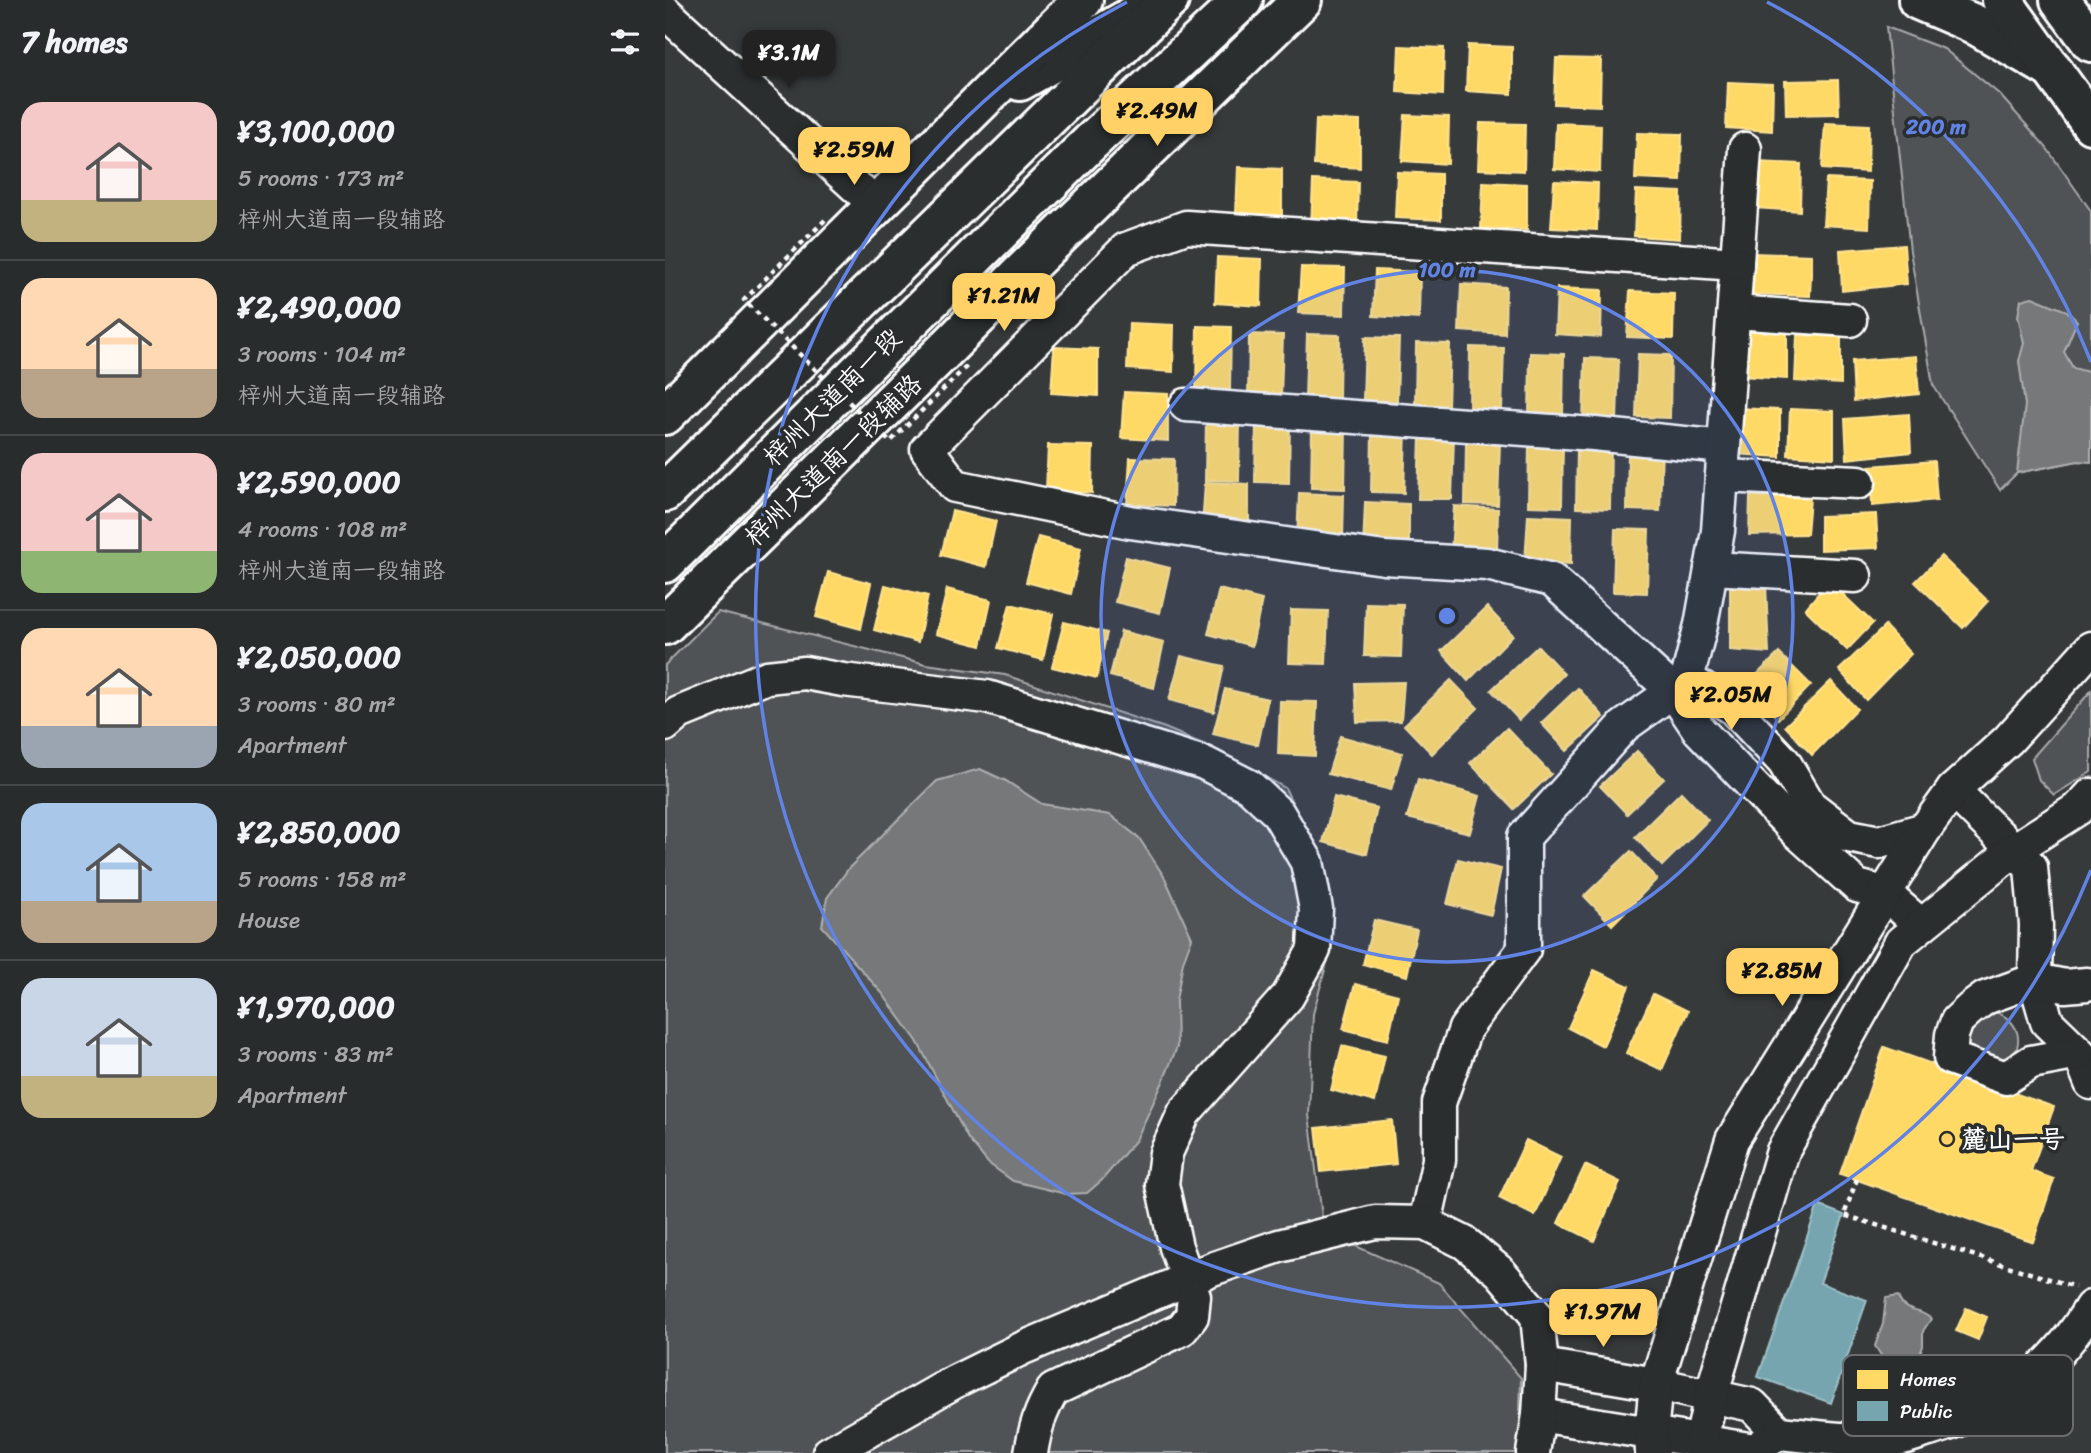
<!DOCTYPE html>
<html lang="en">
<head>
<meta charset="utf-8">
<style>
  body { margin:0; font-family:Sriracha,"LXGW WenKai TC",sans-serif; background:#313434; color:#f1f3f6; height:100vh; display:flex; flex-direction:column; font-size:26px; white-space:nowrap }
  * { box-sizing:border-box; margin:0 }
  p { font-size:23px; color:#a5a7a9 }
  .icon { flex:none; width:38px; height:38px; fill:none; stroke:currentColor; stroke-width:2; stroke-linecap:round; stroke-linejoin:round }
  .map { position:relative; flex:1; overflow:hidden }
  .details { display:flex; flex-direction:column; background:#292c2c; width:665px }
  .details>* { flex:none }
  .price { position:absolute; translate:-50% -60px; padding:0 16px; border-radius:14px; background:#ffd166; color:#111; font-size:23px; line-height:46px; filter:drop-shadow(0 2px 4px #0008) }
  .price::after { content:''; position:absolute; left:50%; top:42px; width:21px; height:16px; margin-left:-10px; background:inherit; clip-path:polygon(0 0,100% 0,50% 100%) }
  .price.current { background:#222; color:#fff }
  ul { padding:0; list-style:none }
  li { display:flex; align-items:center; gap:21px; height:175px; padding:0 21px }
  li+li { border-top:2px solid #454848 }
  li span { display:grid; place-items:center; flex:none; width:196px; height:140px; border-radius:21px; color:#555 }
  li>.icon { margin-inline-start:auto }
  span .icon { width:84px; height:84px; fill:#fffc; stroke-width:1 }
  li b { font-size:30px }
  h2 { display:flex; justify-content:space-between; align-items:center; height:84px; padding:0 21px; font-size:30px }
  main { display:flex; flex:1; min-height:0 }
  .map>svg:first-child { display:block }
  .green { fill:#505354; stroke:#a8a9aa; stroke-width:2 }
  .water { fill:#767879; stroke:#adaeaf; stroke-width:2 }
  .homes { fill:#ffd966; stroke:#ffe494; stroke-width:2 }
  .public { fill:#76a5af; stroke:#9fc0c7; stroke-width:2 }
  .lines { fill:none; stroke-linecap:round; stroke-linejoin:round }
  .minor-casing { stroke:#fff; stroke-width:37 }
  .major-casing { stroke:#fff; stroke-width:44 }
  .highway-casing { stroke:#fff; stroke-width:44 }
  .path { stroke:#fff; stroke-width:4.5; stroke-dasharray:5 5; stroke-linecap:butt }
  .minor { stroke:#2a2d2e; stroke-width:32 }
  .major { stroke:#2a2d2e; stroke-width:38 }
  .highway { stroke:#2a2d2e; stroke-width:38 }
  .path-bridge { stroke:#fff; stroke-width:4.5; stroke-dasharray:5 5; stroke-linecap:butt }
  .ring { fill:none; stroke:#6183e4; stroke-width:3.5 }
  .poi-dot { fill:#ffd166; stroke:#2a2d2e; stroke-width:2.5 }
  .labels { text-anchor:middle; stroke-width:7; stroke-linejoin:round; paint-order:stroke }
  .street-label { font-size:26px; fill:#fff; stroke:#2a2d2e }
  .poi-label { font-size:26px; font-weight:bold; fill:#fff; stroke:#2a2d2e; text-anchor:start }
  .key { fill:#2a2d2e; stroke:#6a6c6d; stroke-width:2 }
  .key-label { font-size:19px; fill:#fff }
  .centre { fill:#6183e4; stroke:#2a2d2e; stroke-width:3.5 }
  .ring-label { font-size:21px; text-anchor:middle; font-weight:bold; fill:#6183e4; stroke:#2a2d2e; stroke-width:7; stroke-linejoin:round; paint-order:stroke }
</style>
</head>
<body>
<main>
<section class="details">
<h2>7 homes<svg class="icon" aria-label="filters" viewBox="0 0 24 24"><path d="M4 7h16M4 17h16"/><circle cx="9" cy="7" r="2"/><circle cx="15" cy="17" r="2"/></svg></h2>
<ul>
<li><span style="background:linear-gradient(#f6c9c9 70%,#c2b280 0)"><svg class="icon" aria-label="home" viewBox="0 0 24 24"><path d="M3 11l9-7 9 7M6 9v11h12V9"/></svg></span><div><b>¥3,100,000</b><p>5 rooms · 173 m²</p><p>梓州大道南一段辅路</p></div></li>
<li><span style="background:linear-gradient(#ffd9b3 65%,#b9a48a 0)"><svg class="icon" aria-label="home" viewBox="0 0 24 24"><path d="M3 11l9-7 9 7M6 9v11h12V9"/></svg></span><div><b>¥2,490,000</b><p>3 rooms · 104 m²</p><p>梓州大道南一段辅路</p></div></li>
<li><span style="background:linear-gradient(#f6c9c9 70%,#8fb573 0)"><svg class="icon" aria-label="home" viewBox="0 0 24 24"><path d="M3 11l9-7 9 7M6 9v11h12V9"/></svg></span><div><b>¥2,590,000</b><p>4 rooms · 108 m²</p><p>梓州大道南一段辅路</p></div></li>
<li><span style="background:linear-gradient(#ffd9b3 70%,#9aa5b1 0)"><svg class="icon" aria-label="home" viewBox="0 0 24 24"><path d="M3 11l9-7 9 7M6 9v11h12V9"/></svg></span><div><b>¥2,050,000</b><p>3 rooms · 80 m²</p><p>Apartment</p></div></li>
<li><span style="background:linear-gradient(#a9c7e8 70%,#b9a48a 0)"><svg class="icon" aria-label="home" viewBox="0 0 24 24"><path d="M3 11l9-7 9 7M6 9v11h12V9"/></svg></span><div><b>¥2,850,000</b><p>5 rooms · 158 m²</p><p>House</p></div></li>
<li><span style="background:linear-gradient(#c9d6e8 70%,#c2b280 0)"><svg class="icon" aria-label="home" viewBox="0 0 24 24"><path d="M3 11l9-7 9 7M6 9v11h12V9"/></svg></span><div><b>¥1,970,000</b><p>3 rooms · 83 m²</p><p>Apartment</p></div></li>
</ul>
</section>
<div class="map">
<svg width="1426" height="1453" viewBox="0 0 1426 1453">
  <rect width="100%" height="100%" fill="#373a3b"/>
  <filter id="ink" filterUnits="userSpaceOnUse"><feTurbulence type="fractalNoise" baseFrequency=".0143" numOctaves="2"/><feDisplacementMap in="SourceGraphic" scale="14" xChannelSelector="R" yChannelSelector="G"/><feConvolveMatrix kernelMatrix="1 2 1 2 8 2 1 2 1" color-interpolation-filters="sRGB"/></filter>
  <g filter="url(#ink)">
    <!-- green -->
    <g class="green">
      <path d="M1221,27L1279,49L1334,94L1381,147L1426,211V462L1413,461L1352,473L1335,490L1268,385L1245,251Z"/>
      <path d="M53,612L261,664L340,675L500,728L550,749L620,788L657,862L667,944L648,1014L644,1115L659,1232L774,1283L856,1378L854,1453H0V665Z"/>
      <path d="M1426,691V772L1389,795L1374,780L1367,758Z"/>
      <path d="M1328,1011C1355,1020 1361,1043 1342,1064H1306L1297,1028Z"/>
    </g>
    <!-- water -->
    <g class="water">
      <path d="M1367,297L1402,311L1412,321L1399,352L1408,368L1423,372L1426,371V462L1413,461L1352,473L1360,405L1354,361L1359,343L1353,316L1356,300Z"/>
      <path d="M315,769L341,781L377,804L445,815L474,838L500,878L527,938L518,962L511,1001L512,1047L497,1084L471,1140L437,1180L422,1193L401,1194L348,1181L323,1163L303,1139L252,1041L217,993L157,926L162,898L184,868L272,781Z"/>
      <path d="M1233,1296C1240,1316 1253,1306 1266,1319L1258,1331V1346L1253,1359L1242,1370L1226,1371L1210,1346L1218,1324L1221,1298Z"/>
    </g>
    <!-- homes -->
    <g class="homes">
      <path d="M803,45L847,47V94L801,91Z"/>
      <path d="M734,46L779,48L778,95L732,92Z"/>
      <path d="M891,58L936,59L935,106L889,104Z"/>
      <path d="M1173,80L1174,114L1121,115L1120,81Z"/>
      <path d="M1063,82L1108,84L1107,131L1061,128Z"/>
      <path d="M740,115L784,117L783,164L737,161Z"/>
      <path d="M651,119L695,121V168L649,165Z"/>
      <path d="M815,123L860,124L859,171L813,169Z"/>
      <path d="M891,123L936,125L935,172L889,169Z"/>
      <path d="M1160,123L1204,125L1203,172L1157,169Z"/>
      <path d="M972,133L1017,134L1016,181L970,179Z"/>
      <path d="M1092,162L1136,164L1135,211L1090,208Z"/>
      <path d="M573,167L617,169V216L571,213Z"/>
      <path d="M732,172L776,174V220L730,218Z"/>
      <path d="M1161,179L1205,181L1204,228L1158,225Z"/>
      <path d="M648,180L693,182L692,229L646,227Z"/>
      <path d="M889,181L933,183L932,230L886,228Z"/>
      <path d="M818,182L862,184V230L816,228Z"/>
      <path d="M971,190L1016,192L1015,239L969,236Z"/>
      <path d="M1239,245L1242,284L1177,291L1175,250Z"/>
      <path d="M1087,253L1147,255L1145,296L1086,294Z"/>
      <path d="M552,257L597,259L596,306L550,303Z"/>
      <path d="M636,267L680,268L679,315L633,313Z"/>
      <path d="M710,270L755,272L754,319L708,316Z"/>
      <path d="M796,284L841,287L840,334L794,331Z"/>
      <path d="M892,288L937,290L936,337L890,334Z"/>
      <path d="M965,291L1009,293L1008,339L962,337Z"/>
      <path d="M464,323L509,325L508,372L462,369Z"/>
      <path d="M532,326L566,327L565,390L531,389Z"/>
      <path d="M1078,330L1122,332V379L1076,376Z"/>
      <path d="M584,334L618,335L616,398L583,397Z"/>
      <path d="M642,334L675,335L674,399L640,398Z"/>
      <path d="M1132,335L1176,337V384L1130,381Z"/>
      <path d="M700,337L734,338L732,401L698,400Z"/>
      <path d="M751,343L785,344L783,407L750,406Z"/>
      <path d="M389,347L433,349V396L386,393Z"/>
      <path d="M805,347L839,348L837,411L804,410Z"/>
      <path d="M865,353L899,354L898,417L864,416Z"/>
      <path d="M973,354L1006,355L1005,418L971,417Z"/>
      <path d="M1251,356L1254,394L1189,401L1187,361Z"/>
      <path d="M920,358L954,359L952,422L918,421Z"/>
      <path d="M459,392L503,394V441L456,438Z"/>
      <path d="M1071,408L1115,410V457L1069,454Z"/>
      <path d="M1125,409L1169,411V458L1123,455Z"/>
      <path d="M1244,414L1246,452L1182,459L1180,419Z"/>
      <path d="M541,417L575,418L574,481L540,480Z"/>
      <path d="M591,418L625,419L624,483L590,482Z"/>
      <path d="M647,425L681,426L680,489L646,488Z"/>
      <path d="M707,429L741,430L739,493L706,492Z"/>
      <path d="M755,436H789L787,499H753Z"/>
      <path d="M801,441L835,442L833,505L800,504Z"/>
      <path d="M864,442L898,443L897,507L863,506Z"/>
      <path d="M383,445L428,446L427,493L381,490Z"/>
      <path d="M912,445H946L945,509L911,508Z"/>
      <path d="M963,447L997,448L995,511L962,510Z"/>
      <path d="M465,458L509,459L508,506L462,504Z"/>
      <path d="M1269,461L1272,500L1207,506L1205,466Z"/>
      <path d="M540,482L584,484V531L537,528Z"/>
      <path d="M634,493L679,495L678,541L632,539Z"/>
      <path d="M1085,496L1145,498L1142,534L1084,535Z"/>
      <path d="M700,502L744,504V551L698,549Z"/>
      <path d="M789,506L833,509L832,555L786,553Z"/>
      <path d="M287,511L331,521L321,567L276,555Z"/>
      <path d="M1211,514L1213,548L1155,550V516Z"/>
      <path d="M863,515L907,517L906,564L860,562Z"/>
      <path d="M950,529L984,530L982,593L948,592Z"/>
      <path d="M373,537L416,548L406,594L361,582Z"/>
      <path d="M1276,556L1323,601L1298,628L1250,582Z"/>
      <path d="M461,557L505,568L495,613L450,602Z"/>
      <path d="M163,572L206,583L196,629L151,617Z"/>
      <path d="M1164,581L1208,623L1182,650L1140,609Z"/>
      <path d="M220,585L263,596L253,642L209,630Z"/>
      <path d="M1101,585L1104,653L1065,650V586Z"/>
      <path d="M282,589L326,600L316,646L271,634Z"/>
      <path d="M554,589L597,600L587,646L543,634Z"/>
      <path d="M701,603L738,604L736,657L699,656Z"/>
      <path d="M345,604L388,614L378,660L333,648Z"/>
      <path d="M822,607L848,635L803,681L776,651Z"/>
      <path d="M626,610L663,611L661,664L624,663Z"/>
      <path d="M399,622L442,633L432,678L387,667Z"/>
      <path d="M1220,626L1246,654L1201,700L1174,670Z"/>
      <path d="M456,631L499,642L489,688L445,676Z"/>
      <path d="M873,646L899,674L854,720L826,690Z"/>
      <path d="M1114,653L1146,685L1113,719L1081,685Z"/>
      <path d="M516,656L559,666L549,712L504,700Z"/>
      <path d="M786,680L813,708L767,754L739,725Z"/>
      <path d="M1166,681L1192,709L1147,755L1120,726Z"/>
      <path d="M739,682L736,721L692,722L690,683Z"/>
      <path d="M913,688L939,717L902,751L876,723Z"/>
      <path d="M560,689L603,699L593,745L548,734Z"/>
      <path d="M615,701L652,702L650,756L613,754Z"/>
      <path d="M842,728L886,774L849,809L805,763Z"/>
      <path d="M675,736L737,753L726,790L663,774Z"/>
      <path d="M972,751L999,779L962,814L935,786Z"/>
      <path d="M753,779L815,796L805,833L742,818Z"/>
      <path d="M1016,792L1043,820L997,866L970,837Z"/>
      <path d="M669,797L712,808L702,854L658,842Z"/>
      <path d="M966,851L992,879L947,925L919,896Z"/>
      <path d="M793,859L836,869L826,915L782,904Z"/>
      <path d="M709,920L752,930L742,976L698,964Z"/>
      <path d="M929,970L964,986L938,1046L903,1028Z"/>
      <path d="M690,984L733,995L723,1040L678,1029Z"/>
      <path d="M988,994L1023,1011L997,1070L961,1053Z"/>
      <path d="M677,1046L720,1056L710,1102L666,1090Z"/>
      <path d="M1219,1047L1389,1107L1366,1171L1389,1179L1368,1242L1175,1174Z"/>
      <path d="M727,1120L731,1164L656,1172L651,1128Z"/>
      <path d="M861,1140L896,1157L870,1216L834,1198Z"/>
      <path d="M920,1165L955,1182L929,1241L893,1223Z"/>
      <path d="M1301,1308L1322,1317L1313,1340L1291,1331Z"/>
    </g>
    <!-- public -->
    <path class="public" d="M1153,1205L1179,1215L1155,1283L1202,1300L1166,1403L1093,1377Z"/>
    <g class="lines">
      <defs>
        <g id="minor">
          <path d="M0,12L212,206"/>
          <path d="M1069,312L1185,320"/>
          <path d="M521,405L929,434L1059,447"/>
          <path d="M1057,476L1194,482"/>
          <path d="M1046,568L1190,576"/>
          <path d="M1022,679L1036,625L1053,531L1080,149"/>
          <path d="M0,725L14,713L102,677L140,673L178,680L322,697L539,763L584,786L613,813L642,862L651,909L649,950L623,996L519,1113L501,1153L497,1184L511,1247L516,1261"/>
          <path d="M1288,790L1366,867L1371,925L1370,980L1382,1022L1414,1053L1426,1083"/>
          <path d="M1256,925L1219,893L1192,886L1132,832L1034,730L1008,691L1022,679L1068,708L1119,762L1145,806L1184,836L1214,842L1260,829"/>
          <path d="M1414,1053L1366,1062L1341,1078L1285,1058L1287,1035L1292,1021L1305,1009L1320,998L1370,980L1400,986L1422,984"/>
          <path d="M760,1223L774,1160V1103L800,1029L859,949V837L959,726L1008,691L887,580L822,564L719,558L465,522L290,486L262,449L461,249L521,227L1072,264"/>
          <path d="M874,1415L1090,1450L1114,1433L1087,1405L991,1384L877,1365"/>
          <path d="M1114,1433C1150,1436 1192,1443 1227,1440C1239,1439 1252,1433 1264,1430C1335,1410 1388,1371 1426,1307"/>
          <path d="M164,1453L291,1381L358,1348L547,1269L614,1246L710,1222L760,1223L800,1243L835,1272L872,1316L877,1365L874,1415L868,1453"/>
          <path d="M366,1453C370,1428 375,1412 388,1390L517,1329L527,1316L529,1296"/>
          <path d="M987,1453L986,1433L991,1384L1067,1140L1260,829L1288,790L1343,740L1426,648"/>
          <path d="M1036,1453V1441L1046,1396L1118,1151L1236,942L1349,850L1414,808L1426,795"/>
        </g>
        <g id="major">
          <path d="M1253,0L1309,24L1388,70"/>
          <path d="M355,81L494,1"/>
          <path d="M0,415L418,0"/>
          <path d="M0,625L286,344L354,275L637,0"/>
        </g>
        <g id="highway">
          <path d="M1337,0L1426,124"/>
          <path d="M1395,0L1426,42"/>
          <path d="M0,492L504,0"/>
          <path d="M0,563L426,142L578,0"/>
        </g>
      </defs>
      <!-- minor casing -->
      <use href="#minor" class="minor-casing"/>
      <!-- major casing -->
      <use href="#major" class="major-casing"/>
      <!-- highway casing -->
      <use href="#highway" class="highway-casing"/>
      <!-- path -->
      <path class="path" d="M1192,1179L1179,1215L1410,1287"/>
      <!-- minor -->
      <use href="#minor" class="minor"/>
      <!-- major -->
      <use href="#major" class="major"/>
      <!-- highway -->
      <use href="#highway" class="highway"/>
      <!-- path-bridge -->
      <path class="path-bridge" d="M160,220L79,300L225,442L304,364"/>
    </g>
  </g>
  <!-- distance rings -->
  <circle cx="782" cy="616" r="346" fill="#6183e4" fill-opacity=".12"/>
  <g class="ring">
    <circle cx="782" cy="616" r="346"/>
    <path d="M1426 870A692 692 0 1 1 462 2M1102 2A692 692 0 0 1 1426 362"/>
  </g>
  <!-- markers -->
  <circle class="poi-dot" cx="1282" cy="1139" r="7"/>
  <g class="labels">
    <!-- street labels -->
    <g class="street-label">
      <text transform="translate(167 397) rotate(-45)" y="9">梓州大道南一段</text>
      <text transform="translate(168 460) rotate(-44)" y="9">梓州大道南一段辅路</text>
    </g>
    <!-- poi labels -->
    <g class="poi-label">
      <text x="1296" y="1148">麓山一号</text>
    </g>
  </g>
  <!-- legend -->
  <rect x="1178" y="1355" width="230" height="81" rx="10" class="key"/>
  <rect x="1192" y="1370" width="31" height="19" fill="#ffd966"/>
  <rect x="1192" y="1401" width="31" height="20" fill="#76a5af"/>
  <g class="key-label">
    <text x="1235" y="1386">Homes</text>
    <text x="1235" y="1418">Public</text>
  </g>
  <circle cx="782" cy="616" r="10" class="centre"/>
  <g class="ring-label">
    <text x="1271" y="134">200 m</text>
    <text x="782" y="277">100 m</text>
  </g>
</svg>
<b class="price current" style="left:124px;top:90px">¥3.1M</b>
<b class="price" style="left:492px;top:148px">¥2.49M</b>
<b class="price" style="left:189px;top:187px">¥2.59M</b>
<b class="price" style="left:339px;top:333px">¥1.21M</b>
<b class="price" style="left:1066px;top:732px">¥2.05M</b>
<b class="price" style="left:1117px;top:1008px">¥2.85M</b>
<b class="price" style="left:938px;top:1349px">¥1.97M</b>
</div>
</main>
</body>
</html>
